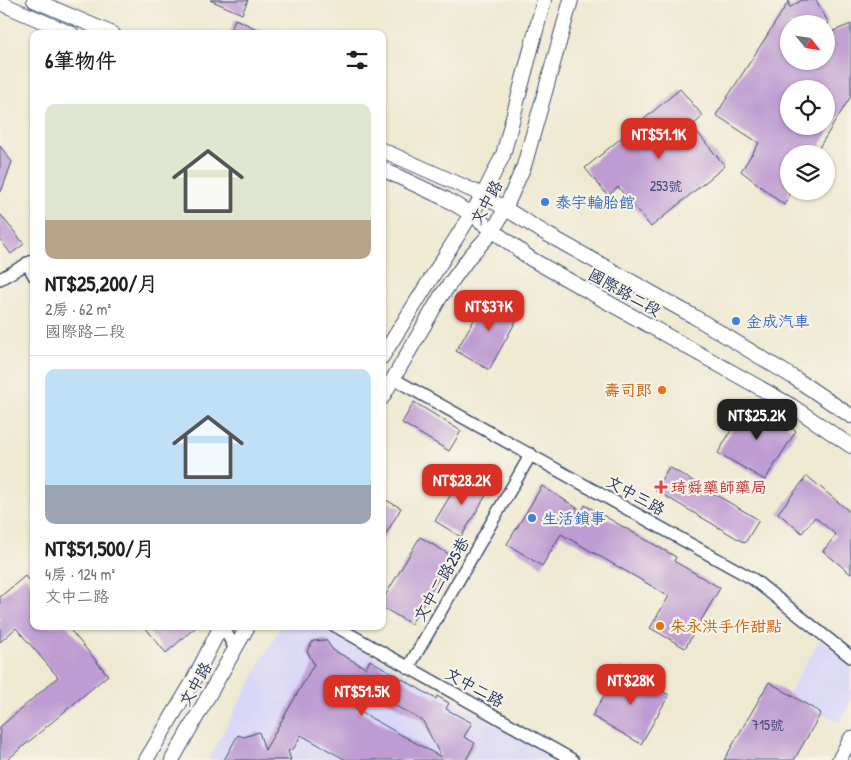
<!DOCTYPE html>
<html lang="zh-TW">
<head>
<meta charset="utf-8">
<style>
  body { margin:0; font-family:"Patrick Hand","LXGW WenKai TC",sans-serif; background:#f2f2f2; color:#202124; height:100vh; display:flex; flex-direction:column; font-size:19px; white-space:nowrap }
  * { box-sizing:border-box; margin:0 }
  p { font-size:16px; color:#757577 }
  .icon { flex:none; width:28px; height:28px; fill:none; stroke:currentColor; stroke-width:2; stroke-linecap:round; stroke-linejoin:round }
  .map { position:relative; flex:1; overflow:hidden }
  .side { position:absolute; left:30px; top:30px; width:356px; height:600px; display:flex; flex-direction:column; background:#fff; border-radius:10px; box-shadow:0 1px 4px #0004 }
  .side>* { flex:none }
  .needle { width:32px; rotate:120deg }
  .fabs { position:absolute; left:780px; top:15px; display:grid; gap:10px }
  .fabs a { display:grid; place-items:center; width:55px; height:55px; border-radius:50%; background:#fff; box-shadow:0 1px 4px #0004; font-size:25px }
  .price { position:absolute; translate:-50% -42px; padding:0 11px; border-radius:10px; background:#d93025; color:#fff; font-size:16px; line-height:32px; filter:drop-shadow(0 1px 2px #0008) }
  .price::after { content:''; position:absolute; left:50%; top:30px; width:15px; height:11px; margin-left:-8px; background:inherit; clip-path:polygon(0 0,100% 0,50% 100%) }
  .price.active { background:#222; color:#fff }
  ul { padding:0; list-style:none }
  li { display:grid; align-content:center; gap:10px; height:265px; padding:0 15px }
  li+li { border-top:1px solid #e0e0e0 }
  li span { display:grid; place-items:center; height:155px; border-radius:10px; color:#555 }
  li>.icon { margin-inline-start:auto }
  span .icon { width:90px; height:90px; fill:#fffc; stroke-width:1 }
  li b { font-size:21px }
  h2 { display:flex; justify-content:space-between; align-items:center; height:60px; padding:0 15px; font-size:21px }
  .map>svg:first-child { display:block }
  .built { fill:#d9d7f8 }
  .building { fill:#be9bd2; fill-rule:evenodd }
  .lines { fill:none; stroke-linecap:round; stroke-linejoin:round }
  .minor-casing { stroke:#3b4b6f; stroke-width:14 }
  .tertiary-casing { stroke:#3b4b6f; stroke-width:16 }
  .minor { stroke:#fff; stroke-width:11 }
  .tertiary { stroke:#fff; stroke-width:14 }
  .shop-dot { fill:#3f7fe0; stroke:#f7f3e8; stroke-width:2 }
  .food-dot { fill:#e8710a; stroke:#f7f3e8; stroke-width:2 }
  .health-dot { fill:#e0444e; stroke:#f7f3e8; stroke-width:2 }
  .labels { text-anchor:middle; stroke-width:4.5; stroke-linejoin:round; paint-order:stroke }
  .number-label { font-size:14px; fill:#444a7b }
  .street-label { font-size:16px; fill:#1b2f5e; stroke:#f7f3e8 }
  .shop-label { font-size:16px; fill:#366cbe; stroke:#f7f3e8; text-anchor:start }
  .food-label { font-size:16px; fill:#c56008; stroke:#f7f3e8; text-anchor:end }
  .health-label { font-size:16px; fill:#be3a42; stroke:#f7f3e8; text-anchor:start }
</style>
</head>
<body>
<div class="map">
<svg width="851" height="760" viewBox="0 0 851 760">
  <rect width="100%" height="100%" fill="#f7f3e8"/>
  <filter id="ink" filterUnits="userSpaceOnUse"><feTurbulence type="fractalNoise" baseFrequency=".02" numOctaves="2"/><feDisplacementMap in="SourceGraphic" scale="10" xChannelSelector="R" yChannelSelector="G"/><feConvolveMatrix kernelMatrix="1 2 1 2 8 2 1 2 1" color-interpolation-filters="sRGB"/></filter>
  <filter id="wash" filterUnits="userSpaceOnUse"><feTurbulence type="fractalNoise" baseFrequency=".0096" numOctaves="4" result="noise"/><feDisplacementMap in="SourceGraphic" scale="20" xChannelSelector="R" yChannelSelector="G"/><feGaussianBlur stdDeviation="1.12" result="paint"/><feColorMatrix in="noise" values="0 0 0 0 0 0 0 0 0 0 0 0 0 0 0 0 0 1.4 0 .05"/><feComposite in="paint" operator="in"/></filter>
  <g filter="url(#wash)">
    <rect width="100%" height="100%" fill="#efe9d2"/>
    <!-- built -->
    <g class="built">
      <path d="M281,626H321L557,760H208Z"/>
      <path d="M820,639L851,665V701L839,723L789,693Z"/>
    </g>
    <g id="blocks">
      <!-- building -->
      <g class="building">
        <path d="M210,0H248L242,14Z"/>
        <path d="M802,0H816L829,24H789V61H826V34L851,24V96L815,154H789V197L784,205L741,171L759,143L716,115L789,1V8ZM789,89H826V126H789Z"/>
        <path d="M235,19L268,34H229Z"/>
        <path d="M680,89L703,116L692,126L725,166L651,227L618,187L608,196L585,168Z"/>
        <path d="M0,146L12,162L1,192L0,191Z"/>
        <path d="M0,214L24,244L11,254L0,239Z"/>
        <path d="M489,294L521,312L489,370L456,351Z"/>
        <path d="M414,402L461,431L449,451L402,423Z"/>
        <path d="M748,402L796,431L765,480L718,453Z"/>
        <path d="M669,467L759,520L745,543L655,490Z"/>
        <path d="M462,476L488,492L461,537L435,521Z"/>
        <path d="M807,476L851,513V574L823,551L836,535L815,517L802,533L778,513Z"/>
        <path d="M542,486L582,511L585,505L676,557L674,561L720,588L685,648L650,628L669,596L561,534L542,566L507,544Z"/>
        <path d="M382,498L401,508L382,541Z"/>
        <path d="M420,537L452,556L411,624L382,607V601Z"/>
        <path d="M25,576L34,587V626H67L108,675L7,760H0V727L58,677L16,628L0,642V597Z"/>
        <path d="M144,626H197L166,653Z"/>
        <path d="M326,640L333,650L366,668L370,660L436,699L437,696L449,703L446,709L472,723L464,737L475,743L466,760H346L301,735L294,748L288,751L291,760H224L238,735L244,737L259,732L265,750L314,664L307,651L313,641ZM367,690L423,721L441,757L355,709Z"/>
        <path d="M621,667L669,695L641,744L592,716Z"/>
        <path d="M769,682L821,713L794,760H724Z"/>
      </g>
    </g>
  </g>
  <g filter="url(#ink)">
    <use href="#blocks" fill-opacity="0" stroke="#3b4b6f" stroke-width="1"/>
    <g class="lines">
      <defs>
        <g id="minor">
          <path d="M27,263L34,276"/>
          <path d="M0,279L34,260"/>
          <path d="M394,379L753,579L851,657"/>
          <path d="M223,626L235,649"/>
          <path d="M335,626L573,760"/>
          <path d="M408,668L531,454"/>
        </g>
        <g id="tertiary">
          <path d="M34,0L113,34"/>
          <path d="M0,3L72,34"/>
          <path d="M382,150L483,195L545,233L693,316L793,377L851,416"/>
          <path d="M382,169L446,199L471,214L531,259L792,406L851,446"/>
          <path d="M382,357L483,195L503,155L544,0"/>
          <path d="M382,398L441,296L470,256L493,231L505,209L524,166L571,0"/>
          <path d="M146,760L192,683L221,626"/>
          <path d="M172,760L248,626"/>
          <path d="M839,760L851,738"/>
        </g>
      </defs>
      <!-- minor casing -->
      <use href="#minor" class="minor-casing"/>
      <!-- tertiary casing -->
      <use href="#tertiary" class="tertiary-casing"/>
      <!-- minor -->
      <use href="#minor" class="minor"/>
      <!-- tertiary -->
      <use href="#tertiary" class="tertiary"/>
    </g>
  </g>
  <!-- markers -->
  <g class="shop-dot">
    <circle cx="545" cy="202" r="5"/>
    <circle cx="736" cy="321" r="5"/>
    <circle cx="532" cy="518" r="5"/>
  </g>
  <g class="food-dot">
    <circle cx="662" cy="390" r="5"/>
    <circle cx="660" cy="626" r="5"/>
  </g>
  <path class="health-dot" d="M658.5 479.5h5v5h5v5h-5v5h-5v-5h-5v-5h5z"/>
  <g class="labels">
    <!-- number labels -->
    <g class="number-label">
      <text x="666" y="191">253號</text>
      <text x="768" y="730">715號</text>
    </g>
    <!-- street labels -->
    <g class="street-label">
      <text transform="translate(486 202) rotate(-61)" y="6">文中路</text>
      <text transform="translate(625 292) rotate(29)" y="6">國際路二段</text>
      <text transform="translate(636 495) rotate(29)" y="6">文中三路</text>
      <text transform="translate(441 579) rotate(-60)" y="6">文中二路25巷</text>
      <text transform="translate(195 684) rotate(-60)" y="6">文中路</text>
      <text transform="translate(475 687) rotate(29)" y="6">文中二路</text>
    </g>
    <!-- shop labels -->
    <g class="shop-label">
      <text x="555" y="208">泰宇輪胎館</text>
      <text x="746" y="327">金成汽車</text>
      <text x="542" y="524">生活鎖事</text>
    </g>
    <!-- food labels -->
    <g class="food-label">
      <text x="652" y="396">壽司郎</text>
      <text x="670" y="632" text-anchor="start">朱永洪手作甜點</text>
    </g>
    <!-- health labels -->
    <g class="health-label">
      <text x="671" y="493">琦舜藥師藥局</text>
    </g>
  </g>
</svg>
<div class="fabs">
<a><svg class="needle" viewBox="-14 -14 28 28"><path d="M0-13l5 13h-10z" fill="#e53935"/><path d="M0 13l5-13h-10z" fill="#757577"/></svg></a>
<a><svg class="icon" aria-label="locate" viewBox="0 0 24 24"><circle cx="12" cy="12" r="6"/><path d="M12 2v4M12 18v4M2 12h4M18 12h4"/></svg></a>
<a><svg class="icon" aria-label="layers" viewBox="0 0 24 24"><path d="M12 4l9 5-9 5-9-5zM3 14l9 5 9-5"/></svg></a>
</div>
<b class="price" style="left:659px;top:160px">NT$51.1K</b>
<b class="price" style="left:489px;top:332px">NT$37K</b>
<b class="price active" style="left:757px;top:441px">NT$25.2K</b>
<b class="price" style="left:462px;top:506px">NT$28.2K</b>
<b class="price" style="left:631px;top:706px">NT$28K</b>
<b class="price" style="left:362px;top:717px">NT$51.5K</b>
<section class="side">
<h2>6筆物件<svg class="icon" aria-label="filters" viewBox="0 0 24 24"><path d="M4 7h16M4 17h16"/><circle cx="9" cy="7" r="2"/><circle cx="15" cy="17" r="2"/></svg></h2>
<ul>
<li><span style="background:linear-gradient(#dfe7d0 75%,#b9a48a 0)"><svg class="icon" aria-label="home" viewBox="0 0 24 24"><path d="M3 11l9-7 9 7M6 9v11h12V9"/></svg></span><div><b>NT$25,200/月</b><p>2房 · 62 m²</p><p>國際路二段</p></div></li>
<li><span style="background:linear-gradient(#bfe0f5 75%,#9aa5b1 0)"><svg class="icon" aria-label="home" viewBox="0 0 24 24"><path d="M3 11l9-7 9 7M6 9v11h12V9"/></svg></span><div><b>NT$51,500/月</b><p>4房 · 124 m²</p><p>文中二路</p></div></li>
</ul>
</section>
</div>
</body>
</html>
